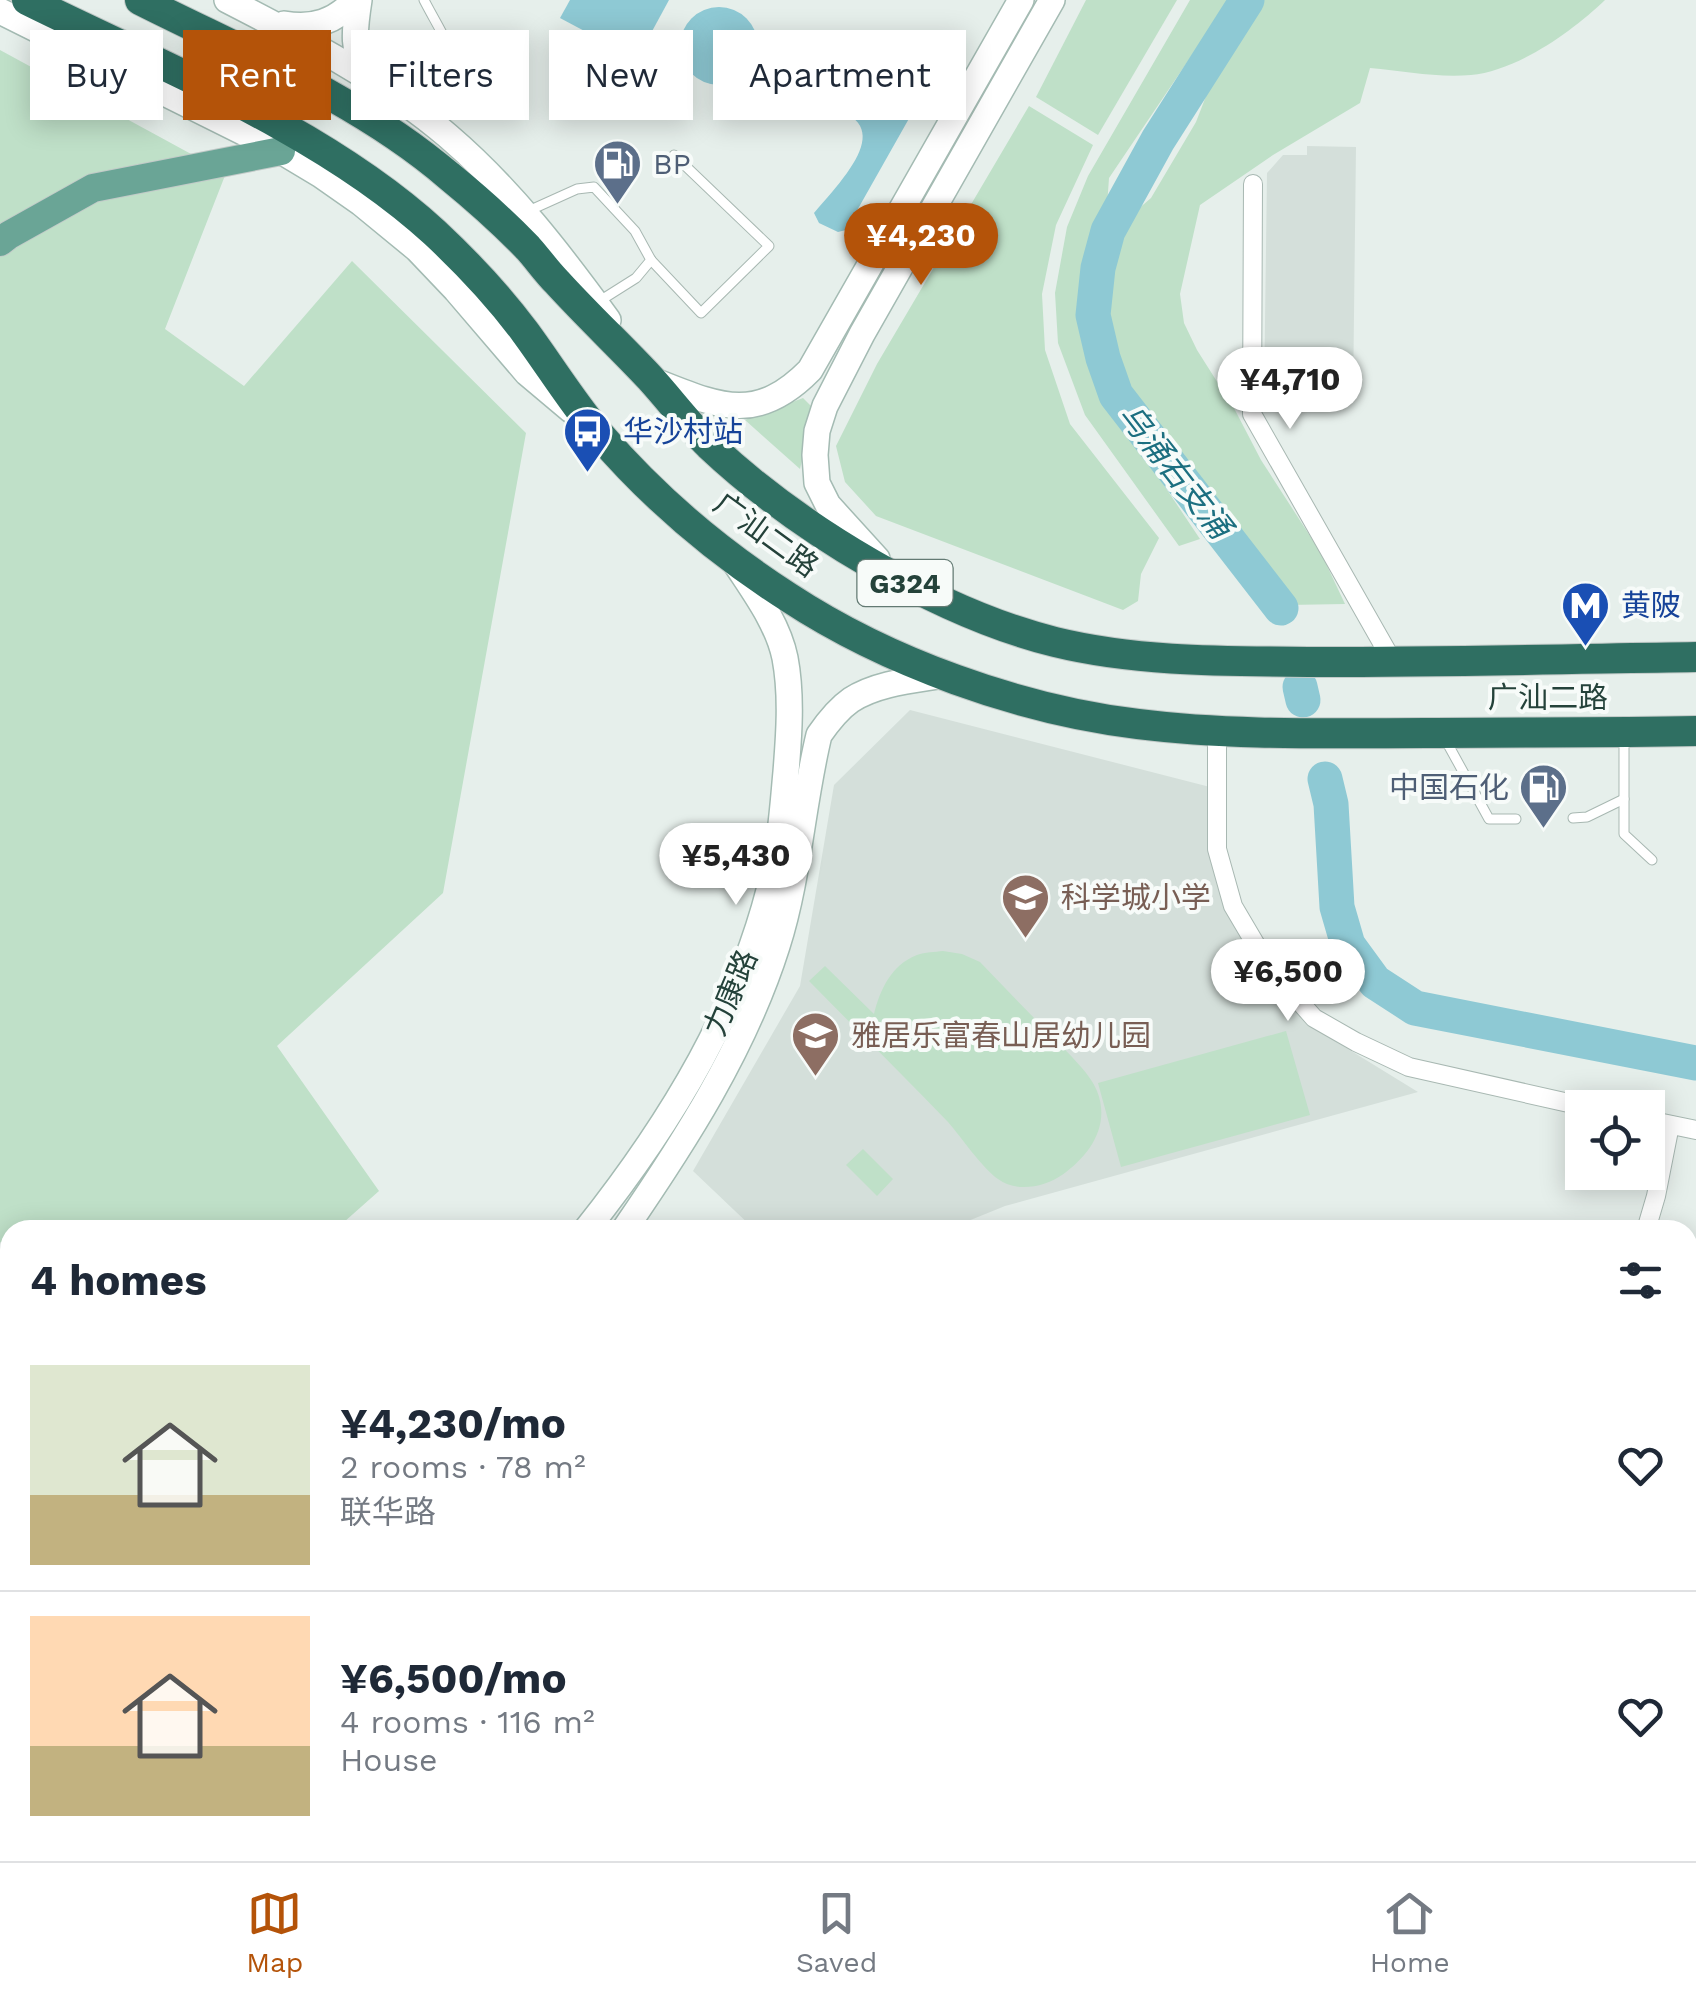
<!DOCTYPE html>
<html lang="en">
<head>
<meta charset="utf-8">
<style>
  body { margin:0; font-family:"Work Sans","Noto Sans SC",sans-serif; background:#f6f6f7; color:#1f2937; height:100vh; display:flex; flex-direction:column; font-size:38px; white-space:nowrap }
  * { box-sizing:border-box; margin:0 }
  p { font-size:32px; color:#747a83 }
  .icon { flex:none; width:55px; height:55px; fill:none; stroke:currentColor; stroke-width:2; stroke-linecap:round; stroke-linejoin:round }
  .map { position:relative; flex:1; overflow:hidden }
  .sheet { position:absolute; left:0px; top:1220px; width:1698px; height:642px; display:flex; flex-direction:column; background:#fff; border-radius:30px 30px 0 0; box-shadow:0 5px 25px #0003 }
  .sheet>* { flex:none }
  .hud { position:absolute; left:30px; top:30px; width:1000px; height:90px; display:flex; gap:20px }
  .tools { position:absolute; left:1565px; top:1090px; display:grid; gap:20px }
  .tools a { display:grid; place-items:center; width:100px; height:100px; border-radius:0px; background:#fff; box-shadow:0 5px 25px #0003; font-size:50px }
  .price { position:absolute; translate:-50% -85px; padding:0 22px; border-radius:35px; background:#fff; color:#222; font-size:32px; line-height:65px; filter:drop-shadow(0 2px 5px #0008) }
  .price::after { content:''; position:absolute; left:50%; top:60px; width:30px; height:22px; margin-left:-15px; background:inherit; clip-path:polygon(0 0,100% 0,50% 100%) }
  .price.selected { background:#b45309; color:#fff }
  ul { padding:0; list-style:none }
  li { display:flex; align-items:center; gap:30px; height:250px; padding:0 30px }
  li+li { border-top:2px solid #e0e1e3 }
  li span { display:grid; place-items:center; flex:none; width:280px; height:200px; border-radius:0px; color:#555 }
  li>.icon { margin-inline-start:auto }
  span .icon { width:120px; height:120px; fill:#fffc; stroke-width:1 }
  li b { font-size:42px }
  h2 { display:flex; justify-content:space-between; align-items:center; height:120px; padding:0 30px; font-size:42px }
  .pill { padding:0 35px; border-radius:0px; background:#fff; box-shadow:0 5px 25px #0003; font-size:35px; line-height:90px }
  .pill.selected { background:#b45309; color:#fff }
  .tab-bar { display:flex; justify-content:space-around; align-items:center; height:140px; border-top:2px solid #e0e1e3; background:#fff; font-size:28px; color:#747a83 }
  .tab-bar a { display:grid; justify-items:center; gap:5px }
  .tab-bar .selected { color:#b45309 }
  .map>svg:first-child { display:block }
  .built { fill:#d4dfda }
  .green { fill:#bfe0c8 }
  .water { fill:#8ec9d4 }
  .lines { fill:none; stroke-linecap:round; stroke-linejoin:round }
  .river { stroke:#8ec9d4; stroke-width:35 }
  .street-tunnel { stroke:#bfccc8; stroke-width:18; stroke-dasharray:18 9; stroke-linecap:butt }
  .lane-casing { stroke:#a8b8b2; stroke-width:11 }
  .street-casing { stroke:#a8b8b2; stroke-width:20 }
  .secondary-casing { stroke:#a4bbb3; stroke-width:28 }
  .primary-casing { stroke:#c2cac8; stroke-width:30 }
  .highway-casing { stroke:#c2cac8; stroke-width:32 }
  .lane { stroke:#fff; stroke-width:9 }
  .street { stroke:#fff; stroke-width:18 }
  .secondary { stroke:#fff; stroke-width:25 }
  .primary { stroke:#6aa596; stroke-width:28 }
  .highway { stroke:#2f6f62; stroke-width:30 }
  .labels { text-anchor:middle; stroke-width:8; stroke-linejoin:round; paint-order:stroke }
  .shield { fill:#f7fbf9; stroke:#637a73; stroke-width:2.5 }
  .shield-label { font-size:28px; font-weight:bold; fill:#24423a }
  .service-label { font-size:30px; fill:#4e5e75; stroke:#f7fbf9; text-anchor:start }
  .transit-label { font-size:30px; fill:#164399; stroke:#f7fbf9; text-anchor:start }
  .street-label { font-size:30px; fill:#24423a; stroke:#f7fbf9 }
  .education-label { font-size:30px; fill:#785e54; stroke:#f7fbf9; text-anchor:start }
  .water-label { font-size:32px; font-style:italic; fill:#1c6f80; stroke:#f7fbf9 }
</style>
</head>
<body>
<div class="map">
<svg width="1696" height="1861" viewBox="0 0 1696 1861">
  <rect width="100%" height="100%" fill="#e6efeb"/>
  <!-- built -->
  <g class="built">
    <path d="M1307,146L1356,147L1353,399L1264,398L1267,173L1283,155H1307Z"/>
    <path d="M910,710L1210,787L1215,869L1225,910L1262,970L1309,1025L1418,1092L1005,1206L946,1230H755L693,1171L800,986L834,785Z"/>
  </g>
  <!-- green -->
  <g class="green">
    <path d="M1086,0H1177L1098,135L1036,97Z"/>
    <path d="M1190,0H1229L1109,178L1107,206L1099,222L1087,276L1084,322L1097,375L1131,436L1200,539L1179,546L1085,415L1058,343L1055,293L1067,227L1088,176Z"/>
    <path d="M1262,0H1605C1573,31 1517,71 1471,75C1437,78 1404,71 1370,68L1360,103L1273,155L1200,205L1180,294L1184,323L1197,350L1235,410L1261,460L1321,553L1345,604L1288,605L1218,515L1119,379L1102,315L1107,266L1115,242L1129,217L1151,198L1196,122L1208,91Z"/>
    <path d="M0,50L226,173L165,329L244,386L352,261L526,433L443,893L277,1046L379,1191L335,1230H10V1247L0,1242Z"/>
    <path d="M1029,106L1093,145L1056,225L1042,294L1045,350L1070,424L1159,538L1141,574L1138,601L1123,610L876,516L845,482L836,446L877,364Z"/>
    <path d="M803,398L814,409L800,469L745,420Z"/>
    <path d="M943,951L962,954L980,962C1003,986 1026,1010 1049,1033C1063,1049 1090,1072 1097,1091C1111,1126 1089,1156 1062,1175C1044,1187 1017,1193 998,1179C983,1169 961,1137 948,1122C902,1074 855,1028 809,981L825,966L874,1014C880,990 891,965 917,955C925,952 935,952 943,951Z"/>
    <path d="M1286,1031L1310,1115L1121,1167L1098,1083Z"/>
    <path d="M863,1149L893,1179L877,1196L846,1165Z"/>
  </g>
  <!-- water -->
  <g class="water">
    <path d="M570,0H669L637,59L560,18Z"/>
    <circle cx="719" cy="46" r="39"/>
    <path d="M817,64C830,76 849,107 867,107C876,107 890,102 901,101L911,115L846,230L838,232L819,223L814,213C864,157 901,110 792,102L787,97L803,72Z"/>
  </g>
  <g class="lines">
    <!-- river -->
    <g class="river">
      <path d="M1247,0L1158,140L1108,231L1098,268L1093,315L1103,358L1116,395L1281,608"/>
      <path d="M1300,687L1303,700"/>
      <path d="M1325,779L1331,804L1337,907L1348,945L1375,982L1415,1008L1696,1063"/>
    </g>
    <!-- street-tunnel -->
    <path class="street-tunnel" d="M924,1861L927,1852"/>
    <defs>
      <g id="lane">
        <path d="M424,0C446,43 468,65 445,113"/>
        <path d="M526,212L577,189L594,187L635,231L651,260L636,278L598,302"/>
        <path d="M651,260L701,313L769,246L674,155"/>
        <path d="M1624,736V834L1652,860"/>
        <path d="M1445,739L1489,819H1516"/>
        <path d="M1573,818L1587,817L1624,799"/>
      </g>
      <g id="street">
        <path d="M924,91L959,111"/>
        <path d="M1253,184L1252,414L1393,662"/>
        <path d="M1217,730V849L1233,906L1269,967L1314,1018L1356,1042L1409,1067L1591,1108"/>
        <path d="M1648,1120L1696,1130"/>
        <path d="M1646,1230L1656,1196L1670,1125"/>
        <path d="M0,1781L10,1790"/>
        <path d="M0,1850L10,1841"/>
        <path d="M47,1852L54,1861"/>
      </g>
      <g id="secondary">
        <path d="M227,0C301,38 384,81 448,136C510,189 560,254 608,320"/>
        <path d="M359,0C354,32 352,50 367,79"/>
        <path d="M0,11L281,151L321,175L361,203L417,249L456,290L527,373L571,410"/>
        <path d="M284,24C313,29 335,22 355,0"/>
        <path d="M652,380C716,405 755,426 810,370L1021,0"/>
        <path d="M877,559L828,505L817,483L815,455L817,431L825,406L862,334L1052,0"/>
        <path d="M586,1230C671,1123 744,1004 774,870C781,838 783,804 786,772C789,735 792,695 785,658C778,624 755,593 736,564"/>
        <path d="M624,1230C685,1141 744,1050 777,946C799,877 802,805 819,735C828,722 838,709 851,700C877,683 914,680 944,675"/>
        <path d="M0,1652L10,1645"/>
        <path d="M0,1678L10,1672"/>
      </g>
      <path id="primary" d="M0,242L9,235L93,188L281,151"/>
      <g id="highway">
        <path d="M27,0C162,67 323,130 435,233C467,263 499,297 525,332C550,366 572,402 599,434C653,497 718,552 788,597C887,662 1020,710 1138,724C1233,736 1331,733 1426,733C1516,732 1606,733 1696,731"/>
        <path d="M140,0C245,53 359,99 449,176C476,198 504,223 528,248C538,259 546,271 557,282C587,315 620,346 650,378C670,400 688,424 709,445C797,528 938,613 1055,642C1141,663 1233,661 1321,662C1446,662 1571,659 1696,657"/>
      </g>
    </defs>
    <!-- lane casing -->
    <use href="#lane" class="lane-casing"/>
    <!-- street casing -->
    <use href="#street" class="street-casing"/>
    <!-- secondary casing -->
    <use href="#secondary" class="secondary-casing"/>
    <!-- primary casing -->
    <use href="#primary" class="primary-casing"/>
    <!-- highway casing -->
    <use href="#highway" class="highway-casing"/>
    <!-- lane -->
    <use href="#lane" class="lane"/>
    <!-- street -->
    <use href="#street" class="street"/>
    <!-- secondary -->
    <use href="#secondary" class="secondary"/>
    <!-- primary -->
    <use href="#primary" class="primary"/>
    <!-- highway -->
    <use href="#highway" class="highway"/>
  </g>
  <!-- icons -->
  <defs>
    <symbol id="fuel-pin" viewBox="-11 -11 22 30"><path d="M0 17L-7.5 6A9.5 9.5 0 1 1 7.5 6Z" fill="#5c6f8a" stroke="#f7fbf9"/><path d="M-5.5-6h7V0h2V4h1.3V-2.5L3-4.5l.8-.8L6-3V5H2.5V1h-1V6h-7ZM-4.2-4.7v3.2H.2V-4.7Z" fill="#fff"/></symbol>
    <symbol id="bus-pin" viewBox="-11 -11 22 30"><path d="M0 17L-7.5 6A9.5 9.5 0 1 1 7.5 6Z" fill="#1a4fb4" stroke="#f7fbf9"/><path d="M-5-6H5V4H4V6H2V4H-2V6H-4V4H-5ZM-3.5-4V0h7V-4ZM-3.5 1.2v1.5H-2V1.2ZM2 1.2v1.5H3.5V1.2Z" fill="#fff"/></symbol>
    <symbol id="metro-pin" viewBox="-11 -11 22 30"><path d="M0 17L-7.5 6A9.5 9.5 0 1 1 7.5 6Z" fill="#1a4fb4" stroke="#f7fbf9"/><path d="M-5.5 5V-5H-3L0 0L3-5H5.5V5H3V-.5L0 4L-3-.5V5Z" fill="#fff"/></symbol>
    <symbol id="school-pin" viewBox="-11 -11 22 30"><path d="M0 17L-7.5 6A9.5 9.5 0 1 1 7.5 6Z" fill="#8d6e63" stroke="#f7fbf9"/><path d="M0-5L7-2L0 1L-7-2ZM-4 1L0 2.5L4 1V4Q0 6-4 4Z" fill="#fff"/></symbol>
  </defs>
  <g fill-rule="evenodd">
    <use href="#fuel-pin" x="590" y="136" width="55" height="75"/>
    <use href="#bus-pin" x="560" y="404" width="55" height="75"/>
    <use href="#metro-pin" x="1558" y="578" width="55" height="75"/>
    <use href="#fuel-pin" x="1516" y="760" width="55" height="75"/>
    <use href="#school-pin" x="998" y="870" width="55" height="75"/>
    <use href="#school-pin" x="788" y="1008" width="55" height="75"/>
  </g>
  <g class="labels">
    <!-- shield labels -->
    <rect class="shield" x="857.5" y="560" width="95" height="46" rx="8"/>
    <g class="shield-label">
      <text x="905" y="593">G324</text>
    </g>
    <!-- service labels -->
    <g class="service-label">
      <text x="653" y="174">BP</text>
      <text x="1509" y="798" text-anchor="end">中国石化</text>
    </g>
    <!-- transit labels -->
    <g class="transit-label">
      <text x="623" y="442">华沙村站</text>
      <text x="1621" y="616">黄陂</text>
    </g>
    <!-- street labels -->
    <g class="street-label">
      <text transform="translate(766 535) rotate(36)" y="10">广汕二路</text>
      <text x="1548" y="708">广汕二路</text>
      <text transform="translate(731 993) rotate(-67)" y="10">力康路</text>
    </g>
    <!-- education labels -->
    <g class="education-label">
      <text x="1061" y="908">科学城小学</text>
      <text x="851" y="1046">雅居乐富春山居幼儿园</text>
    </g>
    <!-- water labels -->
    <g class="water-label">
      <text transform="translate(1175 471) rotate(52)" y="11">乌涌右支涌</text>
    </g>
  </g>
</svg>
<div class="tools">
<a><svg class="icon" aria-label="locate" viewBox="0 0 24 24"><circle cx="12" cy="12" r="6"/><path d="M12 2v4M12 18v4M2 12h4M18 12h4"/></svg></a>
</div>
<b class="price selected" style="left:921px;top:288px">¥4,230</b>
<b class="price" style="left:1290px;top:432px">¥4,710</b>
<b class="price" style="left:736px;top:908px">¥5,430</b>
<b class="price" style="left:1288px;top:1024px">¥6,500</b>
<div class="hud">
<a class="pill">Buy</a>
<a class="pill selected">Rent</a>
<a class="pill">Filters</a>
<a class="pill">New</a>
<a class="pill">Apartment</a>
</div>
<section class="sheet">
<h2>4 homes<svg class="icon" aria-label="filters" viewBox="0 0 24 24"><path d="M4 7h16M4 17h16"/><circle cx="9" cy="7" r="2"/><circle cx="15" cy="17" r="2"/></svg></h2>
<ul>
<li><span style="background:linear-gradient(#dfe7d0 65%,#c2b280 0)"><svg class="icon" aria-label="home" viewBox="0 0 24 24"><path d="M3 11l9-7 9 7M6 9v11h12V9"/></svg></span><div><b>¥4,230/mo</b><p>2 rooms · 78 m²</p><p>联华路</p></div><svg class="icon" aria-label="heart" viewBox="0 0 24 24"><path d="M12 20l-8-8c-3-5 5-10 8-4 3-6 11-1 8 4z"/></svg></li>
<li><span style="background:linear-gradient(#ffd9b3 65%,#c2b280 0)"><svg class="icon" aria-label="home" viewBox="0 0 24 24"><path d="M3 11l9-7 9 7M6 9v11h12V9"/></svg></span><div><b>¥6,500/mo</b><p>4 rooms · 116 m²</p><p>House</p></div><svg class="icon" aria-label="heart" viewBox="0 0 24 24"><path d="M12 20l-8-8c-3-5 5-10 8-4 3-6 11-1 8 4z"/></svg></li>
</ul>
</section>
</div>
<nav class="tab-bar">
<a class="selected"><svg class="icon" aria-label="map" viewBox="0 0 24 24"><path d="M3 6l6-2 6 2 6-2v14l-6 2-6-2-6 2zM9 4v14M15 6v14"/></svg>Map</a>
<a><svg class="icon" aria-label="saved" viewBox="0 0 24 24"><path d="M7 4h10v16l-5-4-5 4z"/></svg>Saved</a>
<a><svg class="icon" aria-label="home" viewBox="0 0 24 24"><path d="M3 11l9-7 9 7M6 9v11h12V9"/></svg>Home</a>
</nav>
</body>
</html>
